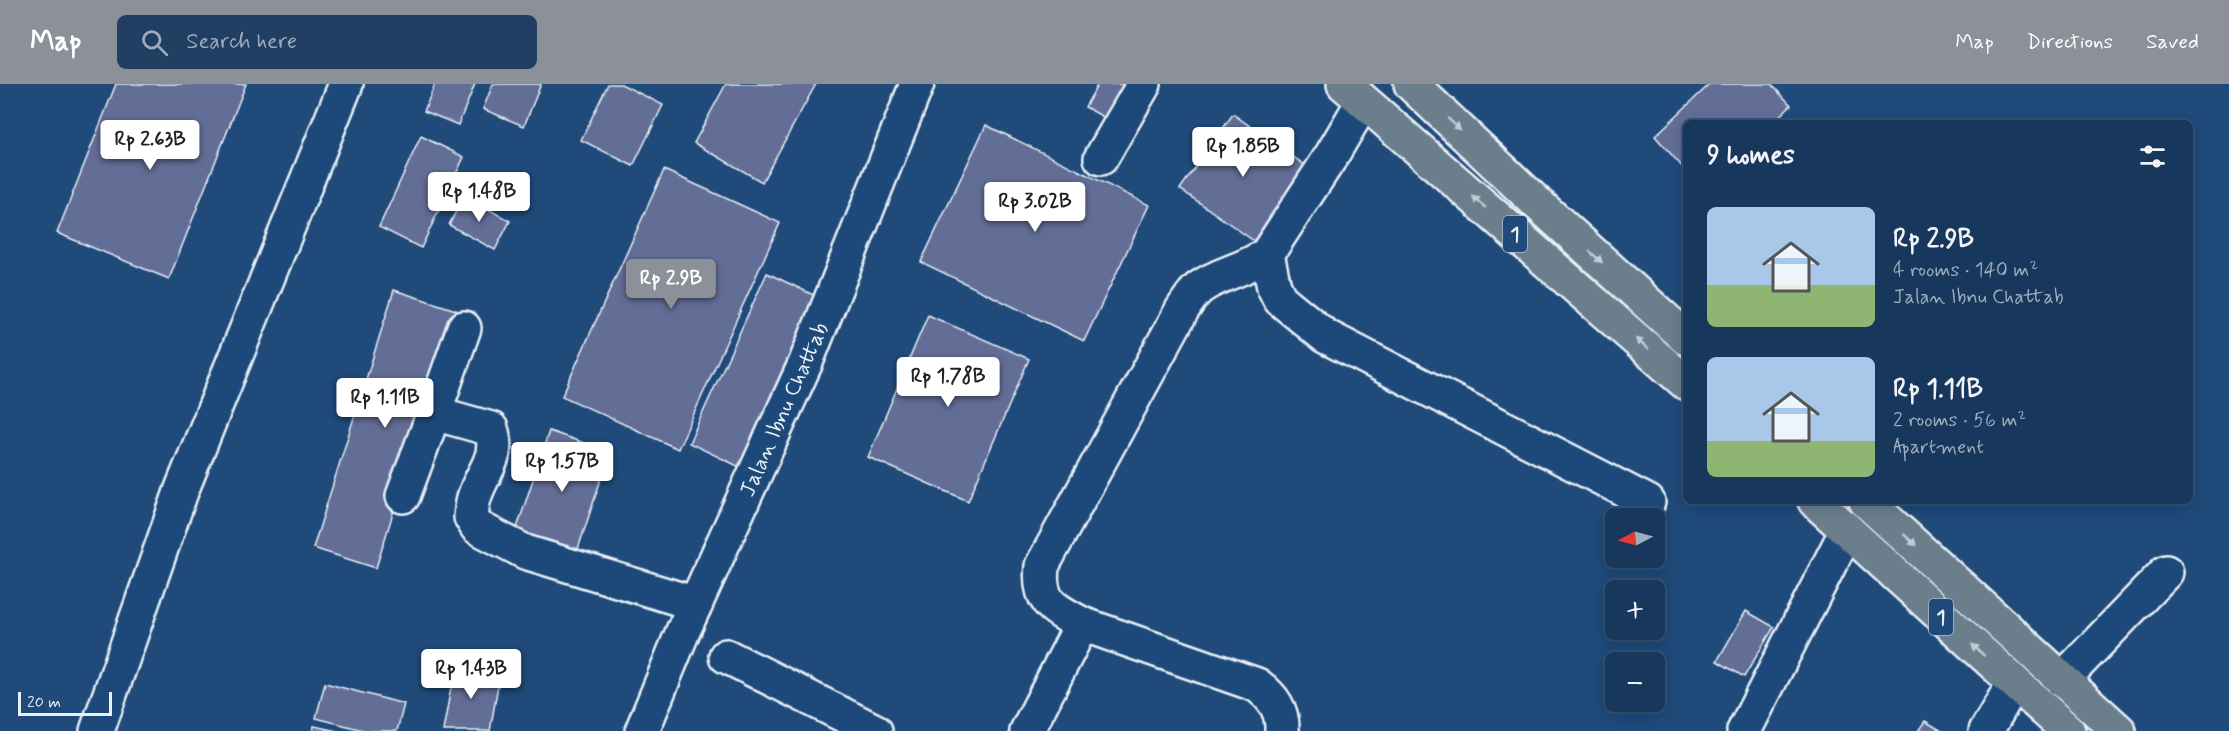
<!DOCTYPE html>
<html lang="en">
<head>
<meta charset="utf-8">
<style>
  body { margin:0; font-family:Mynerve,sans-serif; background:#203f62; color:#f1f3f6; height:100vh; display:flex; flex-direction:column; font-size:22px; white-space:nowrap }
  * { box-sizing:border-box; margin:0 }
  p { font-size:20px; color:#9eacbb }
  .icon { flex:none; width:33px; height:33px; fill:none; stroke:currentColor; stroke-width:2; stroke-linecap:round; stroke-linejoin:round }
  .map { position:relative; flex:1; overflow:hidden }
  .side { position:absolute; left:1683px; top:36px; width:510px; height:384px; display:flex; flex-direction:column; background:#17385c; border-radius:9px; box-shadow:0 3px 15px #0003,0 0 0 2px #365272 }
  .side>* { flex:none }
  .needle { width:39px; rotate:264deg }
  .buttons { position:absolute; left:1605px; top:424px; display:grid; gap:12px }
  .buttons a { display:grid; place-items:center; width:60px; height:60px; border-radius:9px; background:#17385c; box-shadow:0 3px 15px #0003,0 0 0 2px #365272; font-size:30px }
  .scale { position:absolute; left:18px; bottom:15px; width:94px; box-sizing:border-box; padding-left:6px; border:3px solid #e8f1f8; border-top:0; font-size:16px; line-height:21px; white-space:nowrap; color:#e8f1f8; -webkit-text-stroke:4px #1f4a7a; paint-order:stroke }
  .price { position:absolute; translate:-50% -51px; padding:0 14px; border-radius:6px; background:#fff; color:#222; font-size:20px; line-height:39px; filter:drop-shadow(0 2px 3px #0008) }
  .price::after { content:''; position:absolute; left:50%; top:36px; width:18px; height:14px; margin-left:-9px; background:inherit; clip-path:polygon(0 0,100% 0,50% 100%) }
  .price.current { background:#8c9099; color:#fff }
  ul { padding:0; list-style:none }
  li { display:flex; align-items:center; gap:18px; height:150px; padding:0 24px }
  li span { display:grid; place-items:center; flex:none; width:168px; height:120px; border-radius:9px; color:#555 }
  li>.icon { margin-inline-start:auto }
  span .icon { width:72px; height:72px; fill:#fffc; stroke-width:1 }
  li b { font-size:26px }
  h2 { display:flex; justify-content:space-between; align-items:center; height:72px; padding:0 24px; font-size:26px }
  header { display:flex; align-items:center; gap:36px; box-sizing:border-box; height:84px; padding:0 30px; background:#8c9099; color:#fff }
  header strong { font-size:28px }
  nav { display:flex; gap:33px; margin-inline-start:auto; font-size:21px }
  .search { width:420px; height:54px; background:#203f62; display:flex; align-items:center; gap:15px; box-sizing:border-box; padding:0 21px; border-radius:9px; color:#9eacbb; font-size:22px }
  .map>svg:first-child { display:block }
  .building { fill:#646e97; stroke:#e8f1f8; stroke-width:1.5 }
  .lines { fill:none; stroke-linecap:round; stroke-linejoin:round }
  .minor-casing { stroke:#e8f1f8; stroke-width:38 }
  .highway-casing { stroke:#e8f1f8; stroke-width:38 }
  .minor { stroke:#1f4a7a; stroke-width:33 }
  .highway { stroke:#6b7e8b; stroke-width:33 }
  .oneway { fill:#c2ced7 }
  .labels { text-anchor:middle; stroke-width:5; stroke-linejoin:round; paint-order:stroke }
  .shield { fill:#1f4a7a; stroke:#acbfd2; stroke-width:1.5 }
  .shield-label { font-size:21px; font-weight:bold; fill:#e8f1f8 }
  .street-label { font-size:22px; fill:#e8f1f8; stroke:#1f4a7a }
</style>
</head>
<body>
<header>
<strong>Map</strong>
<div class="search"><svg class="icon" aria-label="search" viewBox="0 0 24 24"><circle cx="10" cy="10" r="6"/><path d="M15 15l6 6"/></svg>Search here</div>
<nav><a>Map</a><a>Directions</a><a>Saved</a></nav>
</header>
<div class="map">
<svg width="2229" height="647" viewBox="0 0 2229 647">
  <rect width="100%" height="100%" fill="#1f4a7a"/>
  <filter id="ink" filterUnits="userSpaceOnUse"><feTurbulence type="fractalNoise" baseFrequency=".0167" numOctaves="2"/><feDisplacementMap in="SourceGraphic" scale="12" xChannelSelector="R" yChannelSelector="G"/><feConvolveMatrix kernelMatrix="1 2 1 2 8 2 1 2 1" color-interpolation-filters="sRGB"/></filter>
  <g filter="url(#ink)">
    <!-- building -->
    <g class="building">
      <path d="M116,0H246L169,195L57,149Z"/>
      <path d="M435,0H475L458,41L424,27Z"/>
      <path d="M493,0H541L524,42L483,25Z"/>
      <path d="M608,0H621L663,21L633,82L581,56Z"/>
      <path d="M726,0H816L762,98L694,59Z"/>
      <path d="M1098,0H1140L1118,41L1085,23Z"/>
      <path d="M1710,0H1771L1791,21L1772,39H1686V87L1655,52Z"/>
      <path d="M1233,30L1306,82L1254,157L1180,105Z"/>
      <path d="M986,41L1149,121L1084,257L921,178Z"/>
      <path d="M421,52L464,73L421,164L379,143Z"/>
      <path d="M664,86L780,139L678,365L562,312Z"/>
      <path d="M464,112L510,137L495,166L449,141Z"/>
      <path d="M767,189L820,214L742,384L689,359Z"/>
      <path d="M394,206L456,226L376,484L313,464Z"/>
      <path d="M928,231L1029,275L968,417L868,373Z"/>
      <path d="M549,347L610,368L576,471L515,450Z"/>
      <path d="M1746,527L1774,543L1744,593L1717,577Z"/>
      <path d="M455,581L500,590L490,647H443Z"/>
      <path d="M325,599L404,620L397,647H367L316,634Z"/>
      <path d="M1925,637L1942,647H1918Z"/>
      <path d="M314,642L337,647H313Z"/>
    </g>
    <g class="lines">
      <defs>
        <g id="minor">
          <path d="M1101,74L1144,0"/>
          <path d="M1267,170L1274,203L1280,215L1325,252L1648,418"/>
          <path d="M464,244L434,329L491,345C501,374 482,387 474,414C472,420 472,427 471,433L477,443L525,468L696,520"/>
          <path d="M403,412L434,329"/>
          <path d="M726,572L875,647"/>
          <path d="M2062,596L2166,488"/>
          <path d="M97,647L182,405L346,0"/>
          <path d="M642,647L683,547L806,278L917,0"/>
          <path d="M1027,647L1082,540"/>
          <path d="M1282,647C1283,626 1273,613 1257,601L1082,540C1052,524 1038,518 1042,482L1182,226C1187,219 1192,210 1199,204C1219,189 1246,186 1267,170L1330,74L1363,18"/>
          <path d="M1744,647L1847,446"/>
          <path d="M1986,647L2014,599"/>
        </g>
        <g id="highway">
          <path d="M1344,0L1686,299"/>
          <path d="M1411,0L1537,119L1686,254"/>
          <path d="M1815,417L2068,647"/>
          <path d="M1866,417L2119,647"/>
        </g>
      </defs>
      <!-- minor casing -->
      <use href="#minor" class="minor-casing"/>
      <!-- highway casing -->
      <use href="#highway" class="highway-casing"/>
      <!-- minor -->
      <use href="#minor" class="minor"/>
      <!-- highway -->
      <use href="#highway" class="highway"/>
    </g>
    <!-- one-way arrows -->
    <defs><path id="oneway-solid" d="M-6-.8H1V-3.2L6.5 0L1 3.2V.8H-6Z" transform="scale(1.5)"/></defs>
    <g class="oneway">
      <use href="#oneway-solid" transform="translate(1454 40) rotate(43)"/>
      <use href="#oneway-solid" transform="translate(1479 118) rotate(-139)"/>
      <use href="#oneway-solid" transform="translate(1596 173) rotate(42)"/>
      <use href="#oneway-solid" transform="translate(1642 260) rotate(-139)"/>
      <use href="#oneway-solid" transform="translate(1910 456) rotate(42)"/>
      <use href="#oneway-solid" transform="translate(1978 566) rotate(-137)"/>
    </g>
  </g>
  <g class="labels">
    <!-- shield labels -->
    <g class="shield">
      <rect x="1503" y="132" width="24" height="36" rx="4.5"/>
      <rect x="1929" y="515" width="24" height="36" rx="4.5"/>
    </g>
    <g class="shield-label">
      <text x="1515" y="157">1</text>
      <text x="1941" y="540">1</text>
    </g>
    <!-- street labels -->
    <g class="street-label">
      <text transform="translate(783 325) rotate(-66)" y="8">Jalan Ibnu Chattab</text>
    </g>
  </g>
</svg>
<div class="buttons">
<a><svg class="needle" viewBox="-14 -14 28 28"><path d="M0-13l5 13h-10z" fill="#e53935"/><path d="M0 13l5-13h-10z" fill="#9eacbb"/></svg></a>
<a>+</a>
<a>−</a>
</div>
<div class="scale">20 m</div>
<b class="price" style="left:150px;top:87px">Rp 2.63B</b>
<b class="price" style="left:1243px;top:94px">Rp 1.85B</b>
<b class="price" style="left:479px;top:139px">Rp 1.48B</b>
<b class="price" style="left:1035px;top:149px">Rp 3.02B</b>
<b class="price current" style="left:671px;top:226px">Rp 2.9B</b>
<b class="price" style="left:948px;top:324px">Rp 1.78B</b>
<b class="price" style="left:385px;top:345px">Rp 1.11B</b>
<b class="price" style="left:562px;top:409px">Rp 1.57B</b>
<b class="price" style="left:471px;top:616px">Rp 1.43B</b>
<section class="side">
<h2>9 homes<svg class="icon" aria-label="filters" viewBox="0 0 24 24"><path d="M4 7h16M4 17h16"/><circle cx="9" cy="7" r="2"/><circle cx="15" cy="17" r="2"/></svg></h2>
<ul>
<li><span style="background:linear-gradient(#a9c7e8 65%,#8fb573 0)"><svg class="icon" aria-label="home" viewBox="0 0 24 24"><path d="M3 11l9-7 9 7M6 9v11h12V9"/></svg></span><div><b>Rp 2.9B</b><p>4 rooms · 140 m²</p><p>Jalan Ibnu Chattab</p></div></li>
<li><span style="background:linear-gradient(#a9c7e8 70%,#8fb573 0)"><svg class="icon" aria-label="home" viewBox="0 0 24 24"><path d="M3 11l9-7 9 7M6 9v11h12V9"/></svg></span><div><b>Rp 1.11B</b><p>2 rooms · 56 m²</p><p>Apartment</p></div></li>
</ul>
</section>
</div>
</body>
</html>
